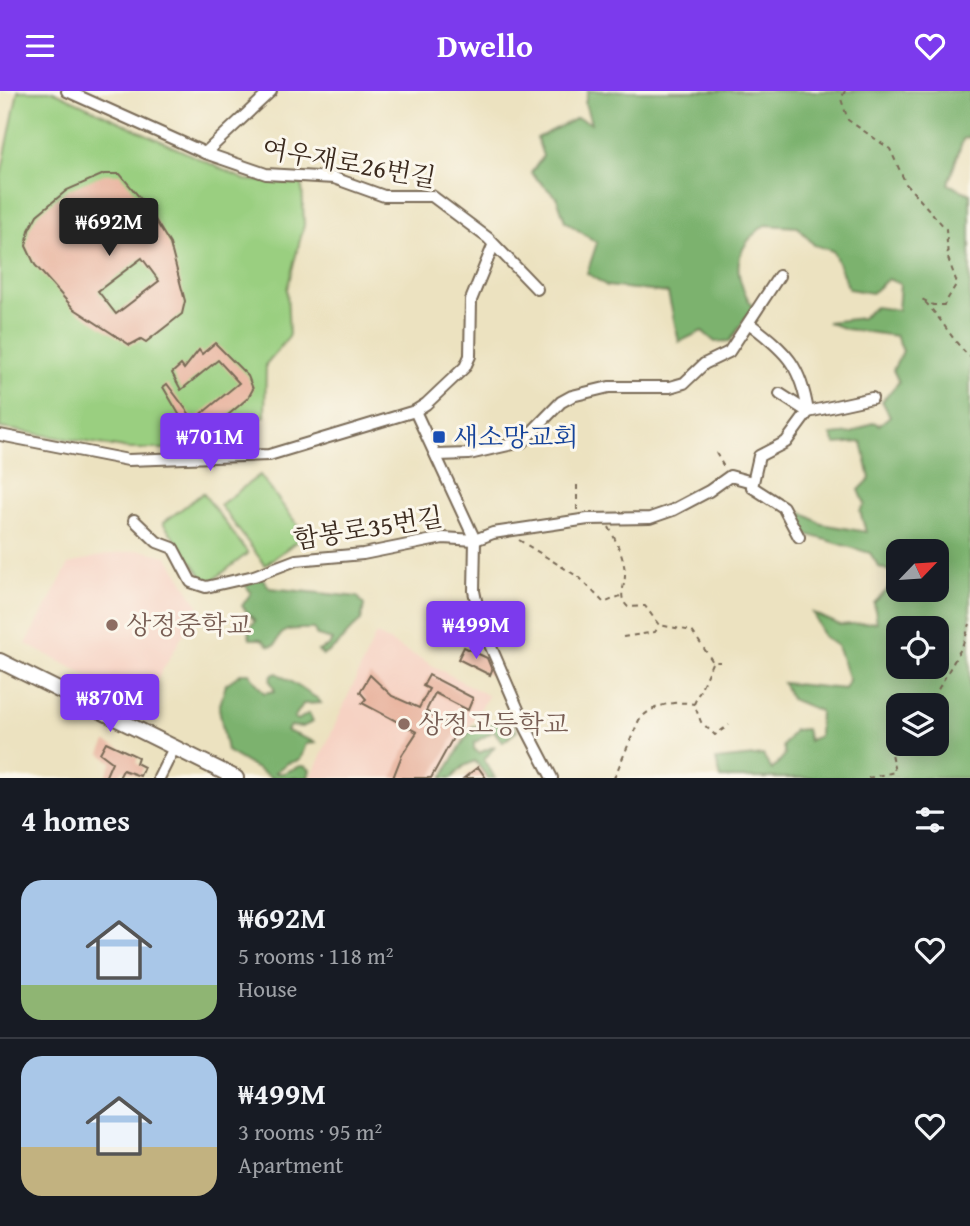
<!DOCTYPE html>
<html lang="en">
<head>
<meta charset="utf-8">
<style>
  body { margin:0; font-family:"Gentium Book Plus","Noto Serif KR",serif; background:#20242c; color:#f1f3f6; height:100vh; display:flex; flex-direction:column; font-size:26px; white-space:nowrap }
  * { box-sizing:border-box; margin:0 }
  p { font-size:23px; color:#9ea1a6 }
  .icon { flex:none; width:38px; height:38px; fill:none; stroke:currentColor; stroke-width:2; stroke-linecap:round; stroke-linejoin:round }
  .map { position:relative; height:687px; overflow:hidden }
  .drawer { display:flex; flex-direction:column; background:#171b24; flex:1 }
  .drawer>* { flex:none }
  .needle { width:46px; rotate:65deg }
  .fabs { position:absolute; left:886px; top:448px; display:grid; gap:14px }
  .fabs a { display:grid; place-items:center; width:63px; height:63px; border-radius:14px; background:#171b24; box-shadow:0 4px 18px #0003; font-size:35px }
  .price { position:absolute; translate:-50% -60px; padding:0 16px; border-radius:7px; background:#7c3aed; color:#fff; font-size:23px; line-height:46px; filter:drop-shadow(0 2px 4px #0008) }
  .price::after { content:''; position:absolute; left:50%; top:42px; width:21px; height:16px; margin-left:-10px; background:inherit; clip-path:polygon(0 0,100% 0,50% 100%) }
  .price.active { background:#222; color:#fff }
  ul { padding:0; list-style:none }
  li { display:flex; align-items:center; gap:21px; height:175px; padding:0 21px }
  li+li { border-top:2px solid #363941 }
  li span { display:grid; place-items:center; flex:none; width:196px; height:140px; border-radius:21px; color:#555 }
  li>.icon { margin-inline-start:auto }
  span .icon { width:84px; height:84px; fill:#fffc; stroke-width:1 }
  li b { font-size:30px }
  h2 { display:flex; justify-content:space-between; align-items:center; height:84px; padding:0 21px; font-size:30px }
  header { display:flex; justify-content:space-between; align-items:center; height:91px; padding:0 21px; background:#7c3aed; color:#fff; font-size:32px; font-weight:800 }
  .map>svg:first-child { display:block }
  .built { fill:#f6d2c3 }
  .green { fill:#9acf80; stroke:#6a7c4f; stroke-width:2 }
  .forest { fill:#7bb26e; stroke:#5b6e46; stroke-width:2; fill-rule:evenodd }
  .building { fill:#e9b5a0; fill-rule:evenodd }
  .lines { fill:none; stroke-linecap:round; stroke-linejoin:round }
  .minor-casing { stroke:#796a57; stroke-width:14 }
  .major-casing { stroke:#796a57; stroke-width:18 }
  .path { stroke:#796a57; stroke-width:2; stroke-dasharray:5 5; stroke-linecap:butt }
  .minor { stroke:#fff; stroke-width:10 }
  .major { stroke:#fff; stroke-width:14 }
  .transit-dot { fill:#1a4fb4; stroke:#fbf7ec; stroke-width:2.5 }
  .education-dot { fill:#8d6e63; stroke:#fbf7ec; stroke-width:2.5 }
  .labels { text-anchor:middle; stroke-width:6; stroke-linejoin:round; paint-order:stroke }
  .street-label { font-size:26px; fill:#3b2a1e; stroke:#fbf7ec }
  .transit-label { font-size:26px; fill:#164399; stroke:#fbf7ec; text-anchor:start }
  .education-label { font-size:26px; fill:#785e54; stroke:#fbf7ec; text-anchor:start }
</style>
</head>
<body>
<header><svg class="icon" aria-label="menu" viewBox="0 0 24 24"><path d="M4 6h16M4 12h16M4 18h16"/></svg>Dwello<svg class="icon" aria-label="heart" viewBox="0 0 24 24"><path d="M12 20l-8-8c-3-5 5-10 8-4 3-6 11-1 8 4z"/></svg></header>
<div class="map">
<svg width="970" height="687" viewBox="0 0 970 687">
  <rect width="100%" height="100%" fill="#fbf7ec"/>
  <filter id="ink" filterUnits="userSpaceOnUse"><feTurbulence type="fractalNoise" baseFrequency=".0143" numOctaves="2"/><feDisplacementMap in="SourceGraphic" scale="14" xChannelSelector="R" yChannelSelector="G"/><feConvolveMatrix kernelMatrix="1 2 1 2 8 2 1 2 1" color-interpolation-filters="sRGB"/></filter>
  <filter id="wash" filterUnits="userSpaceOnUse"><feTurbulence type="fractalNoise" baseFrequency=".00686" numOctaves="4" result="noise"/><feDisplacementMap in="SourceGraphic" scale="28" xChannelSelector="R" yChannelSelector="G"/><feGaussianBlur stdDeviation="1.57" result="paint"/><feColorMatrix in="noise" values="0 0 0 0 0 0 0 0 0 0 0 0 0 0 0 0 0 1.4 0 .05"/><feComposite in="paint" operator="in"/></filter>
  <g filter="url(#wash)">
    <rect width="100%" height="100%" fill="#ece2c0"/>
    <!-- built -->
    <g class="built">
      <path d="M140,459L167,465L199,516L143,613L26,553L69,473L104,464Z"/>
      <path d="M376,543L488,605L439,687H311Z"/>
    </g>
    <!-- green -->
    <g class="green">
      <path d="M18,0H53L245,89L302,93L304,134L287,198L289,246L266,273L265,326L239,331V358H130L0,337V89Z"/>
      <path d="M260,384L305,444L265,474L220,414Z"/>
      <path d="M203,402L248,462L208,493L163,432Z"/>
    </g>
    <!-- forest -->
    <g class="forest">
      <path d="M588,0H970V46L963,48L948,93L970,103V687H721L716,669L763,664L772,679L785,664L783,655L794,639L806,638L809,650L819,645L820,620L791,608L783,592L845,598L849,589L837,555L823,545L813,522L840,534L877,531L874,512L887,499L894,482L879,476L870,462L806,443L796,424L803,422L822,433L866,441L860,420L865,413L859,399L870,388L862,351L835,353L831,344L852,342L874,331L879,334L890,325L882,310L899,291L893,279L903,260L896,245L846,238L827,231L862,227L875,216L898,219L900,193L888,188L872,202L849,198L833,160L814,154L798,136L765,134C732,158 732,184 753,216L730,250L715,251L702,240L679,251L668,202L607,195L587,182L597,152L565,130L557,107L531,82L543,65L537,47L577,27L591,32L585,12ZM898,460H936V499H898ZM898,537H936V576H898ZM898,614H936V653H898Z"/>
      <path d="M259,483L270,497L358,506L364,514L361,530C346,541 339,557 323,564L318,560L329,555L332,549L317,545L314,538C295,539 283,533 275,554L269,555L261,548H250L248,538L255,530L242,515L251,502L245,493L247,486Z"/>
      <path d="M242,582H249L264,602L275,600L270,589L272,584L277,582L318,608L321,612L303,613L294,627L298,629L309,622L313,631L302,636L290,635L287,640L317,652L306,653L300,669L288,672L275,681C289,687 298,667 310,679L308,687H272L227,660L219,617L226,593Z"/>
      <path d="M494,632L513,634L517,640L503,651L494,640L474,652V658L479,662L495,655L484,669L495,687H488L475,670L464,675L452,687H442L472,636Z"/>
    </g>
    <g id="blocks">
      <!-- building -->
      <g class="building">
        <path d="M104,83H120L146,114L170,153L185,210L182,223L146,251L141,248L130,254L73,217L35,174L26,155L29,139L37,124L67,99ZM142,167L159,190L116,223L98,200Z"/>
        <path d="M215,252L248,285L253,298L248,307L221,330L195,344L190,342L163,296L167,293L194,329L239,292L218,269L181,299L172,282L181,274L184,278L199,259L202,263Z"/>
        <path d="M464,556L487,567L492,579L490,584L458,568Z"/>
        <path d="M370,584L392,605L419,617L429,598L423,595L429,584L473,607L468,619L435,602L426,620L445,633L447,630L459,636L431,687H393L402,664L417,641L362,612L366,608L360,601Z"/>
        <path d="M106,651L138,666L136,672L144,676L140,685L123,679L119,687H105L112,671L100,662Z"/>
        <path d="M478,676L486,687H464Z"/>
      </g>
    </g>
  </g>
  <g filter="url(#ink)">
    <use href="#blocks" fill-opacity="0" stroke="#796a57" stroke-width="2"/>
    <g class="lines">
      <defs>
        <g id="minor">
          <path d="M67,0L205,62L271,0"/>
          <path d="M205,62L266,83L334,87L384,105H432L488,147L537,198"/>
          <path d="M750,233C787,261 801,275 808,321"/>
          <path d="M780,303L808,321"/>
          <path d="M415,320L475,449L474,500L481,533L526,637L552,687"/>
          <path d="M0,344L128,369L269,364L415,320L426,313L465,276L470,265L471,209L493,155"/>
          <path d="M437,364L469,363L522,351L561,311L572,305L609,296H670L684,292L704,273L729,261L779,185"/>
          <path d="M134,429L157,451L173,457L191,491L206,496L254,485L296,469L363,463L443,447L475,449L493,442L588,428L650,427L673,419L709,400L730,385L752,391"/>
          <path d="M799,446L783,416L752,396L759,365L786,351L808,321L872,307"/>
          <path d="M159,687L175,655"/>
        </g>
        <path id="major" d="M0,570L236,687"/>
      </defs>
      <!-- minor casing -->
      <use href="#minor" class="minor-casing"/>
      <!-- major casing -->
      <use href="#major" class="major-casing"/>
      <!-- path -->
      <g class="path">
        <path d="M845,0L841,8L848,29L890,58L906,93L946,138L948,167L957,192L944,214H933L922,208C942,227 952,250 970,266"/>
        <path d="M716,362L724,376"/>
        <path d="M577,394V421"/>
        <path d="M609,436C616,450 625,468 625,484C625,497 617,506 628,516L645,515L659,534L692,540L713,571H720"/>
        <path d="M519,449L580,487L604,512L620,505"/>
        <path d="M623,546L655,541L659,535"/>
        <path d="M712,572L694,613L701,631L715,644L729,634"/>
        <path d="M929,614L937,607L936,602L962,556L970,533"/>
        <path d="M614,687L639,629C652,614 675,609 694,613"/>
        <path d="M868,687L895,681L890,658L899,653"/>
      </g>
      <!-- minor -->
      <use href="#minor" class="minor"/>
      <!-- major -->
      <use href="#major" class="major"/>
    </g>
  </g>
  <!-- markers -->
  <rect class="transit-dot" x="432" y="339" width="14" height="14" rx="3.5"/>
  <g class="education-dot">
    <circle cx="112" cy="534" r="7"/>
    <circle cx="404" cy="633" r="7"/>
  </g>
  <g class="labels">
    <!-- street labels -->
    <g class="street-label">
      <text transform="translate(349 72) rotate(10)" y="9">여우재로26번길</text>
      <text transform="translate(368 437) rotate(-9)" y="9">함봉로35번길</text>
    </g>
    <!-- transit labels -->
    <g class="transit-label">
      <text x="453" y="355">새소망교회</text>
    </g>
    <!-- education labels -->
    <g class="education-label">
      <text x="126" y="543">상정중학교</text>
      <text x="418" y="642">상정고등학교</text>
    </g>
  </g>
</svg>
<div class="fabs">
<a><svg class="needle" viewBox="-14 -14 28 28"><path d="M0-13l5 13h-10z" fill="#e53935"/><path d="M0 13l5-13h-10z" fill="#9ea1a6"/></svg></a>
<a><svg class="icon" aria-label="locate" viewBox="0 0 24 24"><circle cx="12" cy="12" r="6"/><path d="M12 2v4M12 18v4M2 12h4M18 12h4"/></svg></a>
<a><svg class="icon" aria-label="layers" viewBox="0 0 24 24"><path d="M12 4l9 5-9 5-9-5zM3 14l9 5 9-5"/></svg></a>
</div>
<b class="price active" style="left:109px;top:167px">₩692M</b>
<b class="price" style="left:210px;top:382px">₩701M</b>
<b class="price" style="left:476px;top:570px">₩499M</b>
<b class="price" style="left:110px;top:643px">₩870M</b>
</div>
<section class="drawer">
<h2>4 homes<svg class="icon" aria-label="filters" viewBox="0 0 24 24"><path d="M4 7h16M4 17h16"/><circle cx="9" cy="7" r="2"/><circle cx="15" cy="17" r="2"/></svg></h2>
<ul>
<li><span style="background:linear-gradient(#a9c7e8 75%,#8fb573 0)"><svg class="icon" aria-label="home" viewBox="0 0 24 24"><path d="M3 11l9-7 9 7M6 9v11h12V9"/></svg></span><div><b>₩692M</b><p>5 rooms · 118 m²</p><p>House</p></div><svg class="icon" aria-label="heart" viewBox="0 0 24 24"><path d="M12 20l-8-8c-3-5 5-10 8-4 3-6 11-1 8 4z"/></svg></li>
<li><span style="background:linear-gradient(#a9c7e8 65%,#c2b280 0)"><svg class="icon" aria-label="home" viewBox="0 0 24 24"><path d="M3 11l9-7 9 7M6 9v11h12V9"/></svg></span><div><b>₩499M</b><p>3 rooms · 95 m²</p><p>Apartment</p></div><svg class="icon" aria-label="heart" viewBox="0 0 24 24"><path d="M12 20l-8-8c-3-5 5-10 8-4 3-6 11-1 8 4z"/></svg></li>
</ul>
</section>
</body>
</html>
